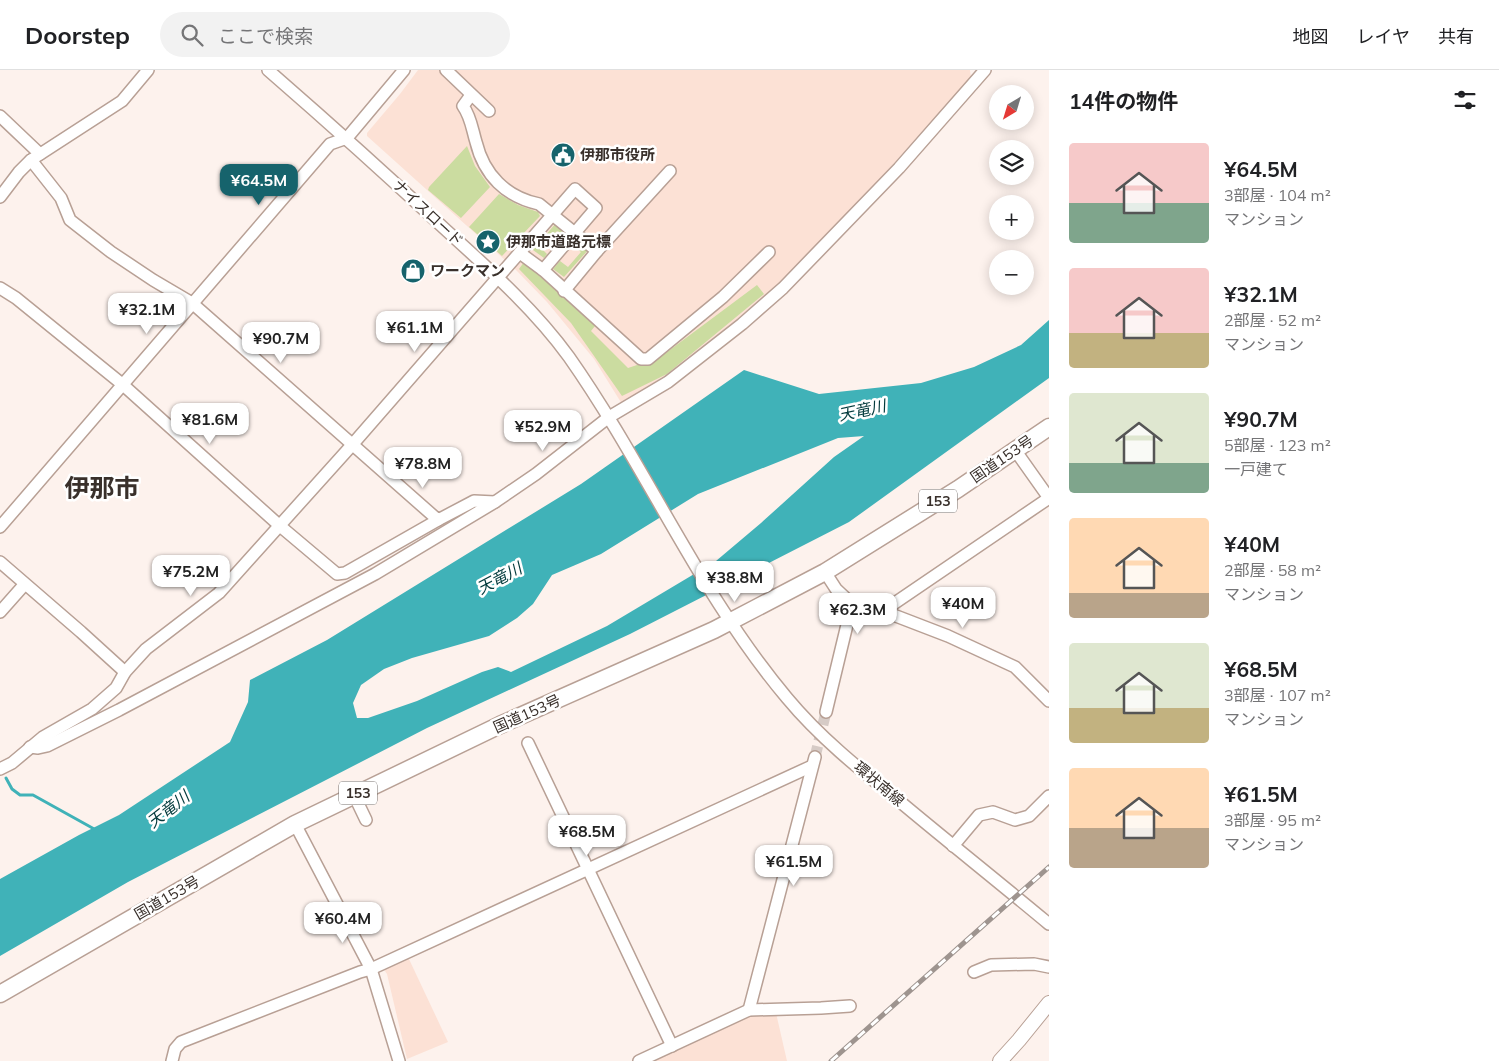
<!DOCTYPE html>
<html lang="ja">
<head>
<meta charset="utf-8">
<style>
  body { margin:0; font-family:Mulish,"Noto Sans JP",sans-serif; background:#f2f2f2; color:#202124; height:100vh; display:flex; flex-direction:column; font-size:19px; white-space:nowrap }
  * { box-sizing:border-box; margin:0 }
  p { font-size:16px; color:#757577 }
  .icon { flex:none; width:28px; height:28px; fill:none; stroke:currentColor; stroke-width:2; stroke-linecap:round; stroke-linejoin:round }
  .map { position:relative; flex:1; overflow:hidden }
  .drawer { display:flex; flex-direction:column; background:#fff; width:450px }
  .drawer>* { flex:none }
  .needle { width:32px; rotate:218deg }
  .buttons { position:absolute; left:989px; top:15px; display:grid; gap:10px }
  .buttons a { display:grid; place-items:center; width:45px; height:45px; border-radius:50%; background:#fff; box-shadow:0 2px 12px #0003; font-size:25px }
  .price { position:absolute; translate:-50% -42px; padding:0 11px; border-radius:10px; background:#fff; color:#222; font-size:16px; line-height:32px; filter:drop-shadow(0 1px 2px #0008) }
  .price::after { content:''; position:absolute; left:50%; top:30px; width:15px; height:11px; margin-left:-8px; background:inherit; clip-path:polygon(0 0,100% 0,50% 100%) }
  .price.current { background:#16636c; color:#fff }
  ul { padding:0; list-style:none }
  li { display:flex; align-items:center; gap:15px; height:125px; padding:0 20px }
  li span { display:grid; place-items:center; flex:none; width:140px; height:100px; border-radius:5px; color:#555 }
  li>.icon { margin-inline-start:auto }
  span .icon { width:60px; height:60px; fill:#fffc; stroke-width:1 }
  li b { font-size:21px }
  h2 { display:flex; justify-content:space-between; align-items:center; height:60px; padding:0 20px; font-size:21px }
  header { display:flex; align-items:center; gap:30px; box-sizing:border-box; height:70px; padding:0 25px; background:#fff; border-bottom:1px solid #e0e0e0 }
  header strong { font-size:24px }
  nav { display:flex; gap:28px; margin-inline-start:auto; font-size:18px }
  .search { width:350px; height:45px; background:#f2f2f2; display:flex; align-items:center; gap:12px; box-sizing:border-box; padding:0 18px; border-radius:28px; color:#757577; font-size:19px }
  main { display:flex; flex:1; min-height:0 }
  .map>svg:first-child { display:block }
  .built { fill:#fce1d5 }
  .green { fill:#cbdca0 }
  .water { fill:#40b2b8; fill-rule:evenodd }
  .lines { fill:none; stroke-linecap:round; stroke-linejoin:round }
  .stream { stroke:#40b2b8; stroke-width:3 }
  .minor-tunnel { stroke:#d6cbc6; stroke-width:11; stroke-dasharray:11 5.5; stroke-linecap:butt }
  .minor-casing { stroke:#b8a095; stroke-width:14 }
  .major-casing { stroke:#b8a095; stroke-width:16 }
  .highway-casing { stroke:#b8a095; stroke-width:19 }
  .minor { stroke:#fff; stroke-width:11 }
  .major { stroke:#fff; stroke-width:14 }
  .highway { stroke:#fff; stroke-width:16 }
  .rail-casing { stroke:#9e948f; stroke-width:5 }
  .rail { stroke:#fff; stroke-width:3; stroke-dasharray:9; stroke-linecap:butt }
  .labels { text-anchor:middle; stroke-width:5; stroke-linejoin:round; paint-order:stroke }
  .shield { fill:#fff; stroke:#746e6b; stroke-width:1 }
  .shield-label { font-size:14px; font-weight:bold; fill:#39302b }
  .poi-label { font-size:15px; font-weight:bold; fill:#39302b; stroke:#fff; text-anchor:start }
  .street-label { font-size:15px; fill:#39302b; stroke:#fff }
  .water-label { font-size:16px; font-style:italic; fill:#033a3c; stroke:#fff }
  .town-label { font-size:25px; font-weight:bold; fill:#39302b; stroke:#fff }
</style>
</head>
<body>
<header>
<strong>Doorstep</strong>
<div class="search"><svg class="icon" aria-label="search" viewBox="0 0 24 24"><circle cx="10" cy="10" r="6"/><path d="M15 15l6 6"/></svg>ここで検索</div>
<nav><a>地図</a><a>レイヤ</a><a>共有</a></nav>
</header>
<main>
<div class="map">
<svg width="1049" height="991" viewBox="0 0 1049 991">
  <rect width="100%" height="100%" fill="#fdf2ed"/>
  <!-- built -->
  <g class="built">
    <path d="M418,0H970L971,9L826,168L767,226L666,308L622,334L594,289L547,232L516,200L367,66V63L400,24Z"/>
    <path d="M408,887L448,972L407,989L387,904L383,898Z"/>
    <path d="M776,943L787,991H652L752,944Z"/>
  </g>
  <!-- green -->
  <g class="green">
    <path d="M467,76L475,96L490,117L461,148L428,120L429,117Z"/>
    <path d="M499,124L518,135L538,142L540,146L502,186L469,157Z"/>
    <path d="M556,153L567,161L563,165L557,161L542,179L547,184L544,188L533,180Z"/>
    <path d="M578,170L589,179L564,207L553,199L560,191L568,197L581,182L573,176Z"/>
    <path d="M524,192L595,256L591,261L628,298L637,295L651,294L757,215L764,224L667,304L622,326L571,253L519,199Z"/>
  </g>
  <!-- water -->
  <path class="water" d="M1049,250V308L849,452L630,564L427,658L128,812L0,886V809L79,765L119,745L230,672L248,632L250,610L327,570L581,414L744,300L819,324L921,313L974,297L1021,275ZM864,366L834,387L761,453L716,491L607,556L511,602L498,597L482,602L417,631L368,648H357L353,633L361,615L384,599L412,588L489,566L517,548L533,534L552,505L601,484L698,424L838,368Z"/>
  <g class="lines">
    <!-- stream -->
    <path class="stream" d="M6,708L12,719L20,725H33L96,760"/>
    <!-- minor-tunnel -->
    <path class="minor-tunnel" d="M815,687L826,642"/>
    <defs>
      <g id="minor">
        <path d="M268,0C329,53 388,106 447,161C490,200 535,240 569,287C647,398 700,525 787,628C821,669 863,702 904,735C952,775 1001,814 1049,854"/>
        <path d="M446,0L489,41"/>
        <path d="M471,25L463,36C471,47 472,59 476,72C484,105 506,127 539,134L597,181"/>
        <path d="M0,46L40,84"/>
        <path d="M31,90L61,128L70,150L111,182L153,210L192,233L438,450L474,431L495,432"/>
        <path d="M0,127L19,102L31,90L122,31L148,0"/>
        <path d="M520,183L543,200L641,289H648L723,227L769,182"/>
        <path d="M0,218L16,228L122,314L280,456L337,504L345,503L438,450"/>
        <path d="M564,221L597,181L670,101"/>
        <path d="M1015,380L1049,428"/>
        <path d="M0,457L330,74L347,68L404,0"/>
        <path d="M0,492L81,562L125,602"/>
        <path d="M825,502L836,519L852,534L826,642"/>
        <path d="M852,534L883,541L948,566L1015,597L1049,631"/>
        <path d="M883,541L1049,428"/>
        <path d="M0,542L24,515"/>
        <path d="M528,673L672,976"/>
        <path d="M30,677L38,678L47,676L119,640L375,504L495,432L536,404L609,347L668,312L742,254L783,218L899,98L985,0"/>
        <path d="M0,699L12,693L43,667L92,639L116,618L125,602L146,579L219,523L352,375L575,119L596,138L543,200"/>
        <path d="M354,725L366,750"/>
        <path d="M295,754L371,899L399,991"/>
        <path d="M953,776L979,745L993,742L1015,750L1029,746L1049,726"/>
        <path d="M974,902L991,895L1034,894L1049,897"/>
        <path d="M749,940L815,687"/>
        <path d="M172,991L175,979L181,972L360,902L371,899L812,696"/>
        <path d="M639,991L749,940L821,938L850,936"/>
      </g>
      <path id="major" d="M1000,991L1019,970L1049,933"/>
      <path id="highway" d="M0,924L295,754L500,655L714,560L825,502L958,419L1049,357"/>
    </defs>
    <!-- minor casing -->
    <use href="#minor" class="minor-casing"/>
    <!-- major casing -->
    <use href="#major" class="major-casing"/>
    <!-- highway casing -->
    <use href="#highway" class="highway-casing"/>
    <!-- minor -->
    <use href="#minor" class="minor"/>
    <!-- major -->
    <use href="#major" class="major"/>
    <!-- highway -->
    <use href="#highway" class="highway"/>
    <defs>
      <path id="rail" d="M831,991L1049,797"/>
    </defs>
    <!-- rail casing -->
    <use href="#rail" class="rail-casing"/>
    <!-- rail -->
    <use href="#rail" class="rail"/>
  </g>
  <!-- icons -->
  <defs>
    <symbol id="civic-disc" viewBox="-11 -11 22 22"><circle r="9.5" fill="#16636c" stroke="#fff"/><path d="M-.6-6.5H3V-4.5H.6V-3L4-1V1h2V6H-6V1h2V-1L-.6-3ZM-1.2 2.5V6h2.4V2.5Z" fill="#fff"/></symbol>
    <symbol id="sight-disc" viewBox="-11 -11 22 22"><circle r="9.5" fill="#16636c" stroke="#fff"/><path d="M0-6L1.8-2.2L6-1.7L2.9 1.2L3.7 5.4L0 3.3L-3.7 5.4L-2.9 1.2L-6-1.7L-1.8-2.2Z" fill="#fff"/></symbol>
    <symbol id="shop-disc" viewBox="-11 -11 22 22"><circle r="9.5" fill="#16636c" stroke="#fff"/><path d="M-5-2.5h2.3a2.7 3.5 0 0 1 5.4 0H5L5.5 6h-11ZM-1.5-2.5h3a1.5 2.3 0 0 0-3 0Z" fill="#fff"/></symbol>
  </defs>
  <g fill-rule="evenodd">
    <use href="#civic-disc" x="549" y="71" width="28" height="28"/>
    <use href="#sight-disc" x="474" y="158" width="28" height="28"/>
    <use href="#shop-disc" x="399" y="187" width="28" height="28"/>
  </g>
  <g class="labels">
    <!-- shield labels -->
    <g class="shield">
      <rect x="919" y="419.5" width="38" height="23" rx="4"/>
      <rect x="339" y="711.5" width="38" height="23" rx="4"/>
    </g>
    <g class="shield-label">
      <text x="938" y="436">153</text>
      <text x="358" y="728">153</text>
    </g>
    <!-- poi labels -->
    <g class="poi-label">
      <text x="580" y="90">伊那市役所</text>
      <text x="506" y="177">伊那市道路元標</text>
      <text x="430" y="206">ワークマン</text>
    </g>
    <!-- street labels -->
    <g class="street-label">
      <text transform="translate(428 143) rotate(43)" y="5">ナイスロード</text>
      <text transform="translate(1002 389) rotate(-34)" y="5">国道153号</text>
      <text transform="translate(527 644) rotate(-24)" y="5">国道153号</text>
      <text transform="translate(879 714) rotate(40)" y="5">環状南線</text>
      <text transform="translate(167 828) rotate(-30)" y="5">国道153号</text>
    </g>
    <!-- water labels -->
    <g class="water-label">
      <text transform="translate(862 340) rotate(-12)" y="6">天竜川</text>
      <text transform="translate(499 508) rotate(-28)" y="6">天竜川</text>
      <text transform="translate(168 739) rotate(-38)" y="6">天竜川</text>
    </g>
    <!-- town labels -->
    <g class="town-label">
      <text x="102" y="427">伊那市</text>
    </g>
  </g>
</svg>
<div class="buttons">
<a><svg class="needle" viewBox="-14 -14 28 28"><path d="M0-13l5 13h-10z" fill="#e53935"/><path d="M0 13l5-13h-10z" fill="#757577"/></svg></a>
<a><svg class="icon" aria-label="layers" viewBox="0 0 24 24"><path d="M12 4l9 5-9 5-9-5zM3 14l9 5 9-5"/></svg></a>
<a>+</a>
<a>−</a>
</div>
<b class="price current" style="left:259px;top:136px">¥64.5M</b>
<b class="price" style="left:147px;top:265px">¥32.1M</b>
<b class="price" style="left:415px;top:283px">¥61.1M</b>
<b class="price" style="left:281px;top:294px">¥90.7M</b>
<b class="price" style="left:210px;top:375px">¥81.6M</b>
<b class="price" style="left:543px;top:382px">¥52.9M</b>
<b class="price" style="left:423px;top:419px">¥78.8M</b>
<b class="price" style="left:191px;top:527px">¥75.2M</b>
<b class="price" style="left:735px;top:533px">¥38.8M</b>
<b class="price" style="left:963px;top:559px">¥40M</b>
<b class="price" style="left:858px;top:565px">¥62.3M</b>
<b class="price" style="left:587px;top:787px">¥68.5M</b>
<b class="price" style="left:794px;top:817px">¥61.5M</b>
<b class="price" style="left:343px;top:874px">¥60.4M</b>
</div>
<section class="drawer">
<h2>14件の物件<svg class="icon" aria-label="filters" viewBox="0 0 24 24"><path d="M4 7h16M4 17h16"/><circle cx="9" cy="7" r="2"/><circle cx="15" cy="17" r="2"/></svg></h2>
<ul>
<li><span style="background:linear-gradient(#f6c9c9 60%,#7fa58c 0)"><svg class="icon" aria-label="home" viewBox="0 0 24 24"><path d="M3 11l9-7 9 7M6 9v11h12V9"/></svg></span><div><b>¥64.5M</b><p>3部屋 · 104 m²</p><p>マンション</p></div></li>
<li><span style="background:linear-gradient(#f6c9c9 65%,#c2b280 0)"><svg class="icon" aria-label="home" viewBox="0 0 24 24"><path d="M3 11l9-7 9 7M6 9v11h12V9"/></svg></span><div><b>¥32.1M</b><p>2部屋 · 52 m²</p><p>マンション</p></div></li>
<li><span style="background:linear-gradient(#dfe7d0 70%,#7fa58c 0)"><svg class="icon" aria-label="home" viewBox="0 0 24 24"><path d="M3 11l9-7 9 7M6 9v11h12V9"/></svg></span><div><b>¥90.7M</b><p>5部屋 · 123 m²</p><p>一戸建て</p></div></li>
<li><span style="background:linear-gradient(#ffd9b3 75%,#b9a48a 0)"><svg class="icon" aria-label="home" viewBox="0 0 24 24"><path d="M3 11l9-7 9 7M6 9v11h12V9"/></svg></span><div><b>¥40M</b><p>2部屋 · 58 m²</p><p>マンション</p></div></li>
<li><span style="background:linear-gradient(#dfe7d0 65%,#c2b280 0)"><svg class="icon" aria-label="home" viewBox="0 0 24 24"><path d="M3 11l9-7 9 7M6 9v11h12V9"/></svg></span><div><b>¥68.5M</b><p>3部屋 · 107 m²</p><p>マンション</p></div></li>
<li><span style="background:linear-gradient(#ffd9b3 60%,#b9a48a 0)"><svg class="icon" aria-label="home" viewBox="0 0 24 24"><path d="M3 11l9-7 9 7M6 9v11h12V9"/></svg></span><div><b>¥61.5M</b><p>3部屋 · 95 m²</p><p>マンション</p></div></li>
</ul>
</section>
</main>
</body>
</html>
